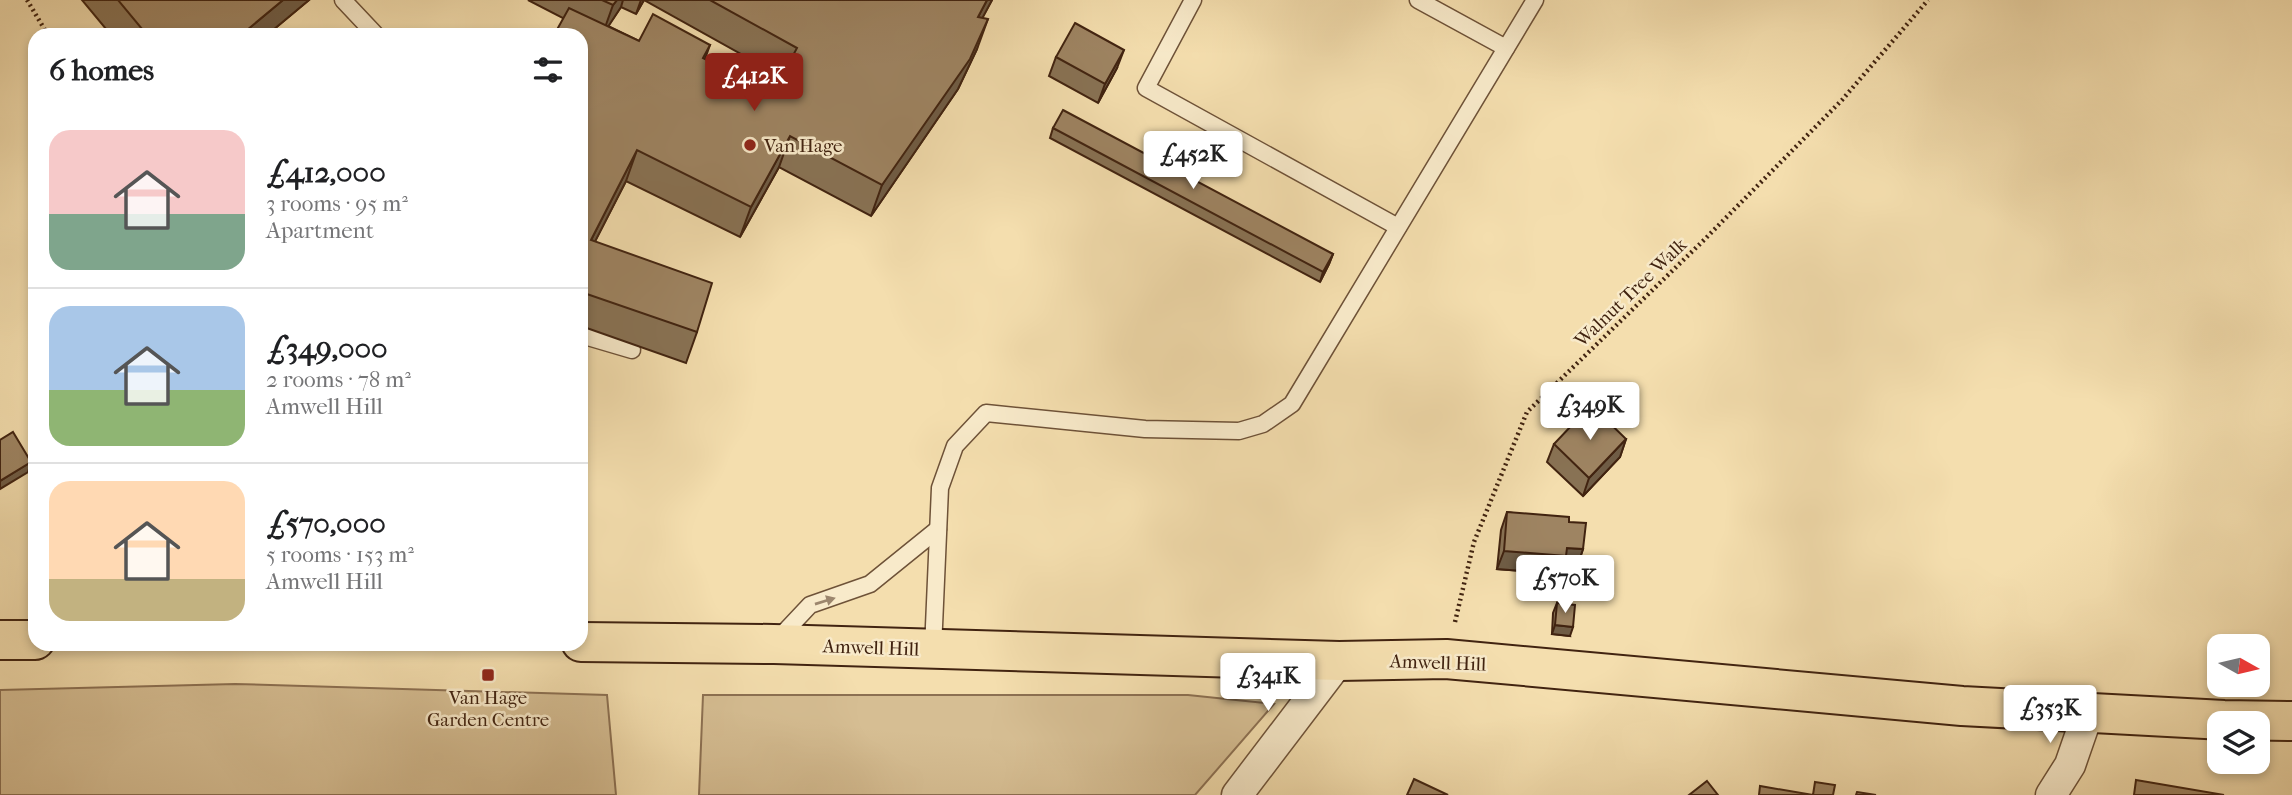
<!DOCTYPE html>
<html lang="en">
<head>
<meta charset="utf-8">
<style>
  body { margin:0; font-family:"IM FELL French Canon",serif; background:#f6f6f6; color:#202124; height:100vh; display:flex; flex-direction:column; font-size:26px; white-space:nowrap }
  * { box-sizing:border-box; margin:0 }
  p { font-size:23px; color:#757577 }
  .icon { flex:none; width:38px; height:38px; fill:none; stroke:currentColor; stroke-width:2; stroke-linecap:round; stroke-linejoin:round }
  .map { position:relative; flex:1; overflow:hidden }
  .details { position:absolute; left:28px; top:28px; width:560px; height:623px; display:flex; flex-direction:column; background:#fff; border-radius:21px; box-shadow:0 4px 10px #0003 }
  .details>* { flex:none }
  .needle { width:46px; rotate:98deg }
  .tools { position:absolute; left:2207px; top:634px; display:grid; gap:14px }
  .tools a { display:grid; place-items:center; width:63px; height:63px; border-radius:14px; background:#fff; box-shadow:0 4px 10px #0003; font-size:35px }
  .price { position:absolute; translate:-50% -60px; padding:0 16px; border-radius:7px; background:#fff; color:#222; font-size:23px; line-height:46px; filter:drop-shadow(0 2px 4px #0008) }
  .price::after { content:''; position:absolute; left:50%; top:42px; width:21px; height:16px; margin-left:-10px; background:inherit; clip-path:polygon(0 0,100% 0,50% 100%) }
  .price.current { background:#8f2418; color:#fff }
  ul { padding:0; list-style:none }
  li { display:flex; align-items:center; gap:21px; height:175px; padding:0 21px }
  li+li { border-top:2px solid #e0e0e0 }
  li span { display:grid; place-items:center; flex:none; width:196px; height:140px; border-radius:21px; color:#555 }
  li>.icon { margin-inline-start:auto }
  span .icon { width:84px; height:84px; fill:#fffc; stroke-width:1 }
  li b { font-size:30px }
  h2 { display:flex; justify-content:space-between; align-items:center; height:84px; padding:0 21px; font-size:30px }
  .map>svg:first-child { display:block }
  .green { fill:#d6be93; stroke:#8c7052; stroke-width:2 }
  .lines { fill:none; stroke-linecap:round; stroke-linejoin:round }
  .lane-casing { stroke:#6e5238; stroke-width:19 }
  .street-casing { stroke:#6e5238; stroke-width:33 }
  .primary-casing { stroke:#412310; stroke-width:42 }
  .path { stroke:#412310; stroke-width:4.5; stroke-dasharray:2 3.5; stroke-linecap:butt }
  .lane { stroke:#f8eaca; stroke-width:16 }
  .street { stroke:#f8eaca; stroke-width:30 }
  .primary { stroke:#f4deae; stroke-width:38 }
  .wall { fill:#887254; stroke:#412310; stroke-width:2 }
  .shaded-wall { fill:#6f5c45; stroke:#412310; stroke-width:2 }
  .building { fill:#9e8462; stroke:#412310; stroke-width:2 }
  .oneway { fill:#9c866d }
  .poi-dot { fill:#8f2418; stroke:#f8eaca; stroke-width:2.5 }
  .labels { text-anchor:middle; stroke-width:5; stroke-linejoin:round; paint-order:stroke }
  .poi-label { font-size:19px; fill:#412310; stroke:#f8eaca; text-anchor:start }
  .street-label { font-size:19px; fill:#412310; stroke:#f8eaca }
</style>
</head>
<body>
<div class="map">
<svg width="2292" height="795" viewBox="0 0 2292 795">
  <rect width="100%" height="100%" fill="#f4deae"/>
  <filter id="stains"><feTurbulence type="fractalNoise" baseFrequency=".00286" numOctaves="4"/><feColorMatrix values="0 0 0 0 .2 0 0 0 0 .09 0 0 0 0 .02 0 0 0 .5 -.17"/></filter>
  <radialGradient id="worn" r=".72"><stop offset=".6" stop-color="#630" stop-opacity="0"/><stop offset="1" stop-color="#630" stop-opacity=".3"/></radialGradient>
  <!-- green -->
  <g class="green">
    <path d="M235,684L607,695L616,795H0V690Z"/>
    <path d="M703,695H1188L1274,704L1195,795H699Z"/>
  </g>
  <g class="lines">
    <defs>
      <g id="lane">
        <path d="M343,0L376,35"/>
        <path d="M1193,0L1146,88L1398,227"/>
        <path d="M1418,0L1506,48"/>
        <path d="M581,335L632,350"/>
        <path d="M778,639L810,605L870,584L938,529"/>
        <path d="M933,649L940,488L955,446L986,413L1145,429L1239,431L1263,424L1292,404L1535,0"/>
      </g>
      <g id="street">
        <path d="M1237,795L1339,661"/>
        <path d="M2051,795L2070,765L2088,713"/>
      </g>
      <g id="primary">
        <path d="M0,640H35"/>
        <path d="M581,642L774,644L1339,661L1446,659L1962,706L2224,720L2292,721"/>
      </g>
    </defs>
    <!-- lane casing -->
    <use href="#lane" class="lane-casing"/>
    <!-- street casing -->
    <use href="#street" class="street-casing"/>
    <!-- primary casing -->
    <use href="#primary" class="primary-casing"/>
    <!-- path -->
    <g class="path">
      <path d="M27,0L48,35"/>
      <path d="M1455,622L1474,542L1527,412L1705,239L1842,100L1928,0"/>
    </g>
    <!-- lane -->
    <use href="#lane" class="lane"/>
    <!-- street -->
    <use href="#street" class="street"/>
    <!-- primary -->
    <use href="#primary" class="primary"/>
  </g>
  <!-- wall -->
  <g class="wall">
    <path d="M82,0H309L267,35H111Z"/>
    <path d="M528,0H644L636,14L621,7L608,26L639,41L710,45L705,59L773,93L782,77L644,0H992L982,18L977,49L958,89L871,216L779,167L740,237L626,181L595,241L697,332L686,363L581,326V35L563,18Z"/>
    <path d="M1056,57L1117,68L1098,103L1049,76Z"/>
    <path d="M1053,128L1333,254L1329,264L1320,282L1050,138Z"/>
    <path d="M1626,439L1620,457L1583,496L1547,462L1554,444Z"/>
    <path d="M1507,512L1569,522L1583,549L1577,567L1562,566L1560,574L1497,569L1501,530Z"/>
    <path d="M1557,603L1570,636L1552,634L1553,613Z"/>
  </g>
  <!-- shaded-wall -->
  <g class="shaded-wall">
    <path d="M283,0H309L267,35H241Z"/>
    <path d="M617,0H623L621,7L602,36L613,5Z"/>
    <path d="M641,0H644L636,14Z"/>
    <path d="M987,0H992L967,47L978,17Z"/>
    <path d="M988,19L977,49L958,89L871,216L882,185Z"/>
    <path d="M1124,50L1117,68L1098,103L1105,84Z"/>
    <path d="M790,136L779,167L740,237L751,207Z"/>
    <path d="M637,150L626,181L581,269L591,240Z"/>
    <path d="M1333,254L1329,264L1320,282L1323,272Z"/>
    <path d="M1626,439L1620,457L1583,496L1589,478Z"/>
    <path d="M31,462L28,472L0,489V481Z"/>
    <path d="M1567,548L1583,549L1577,567L1562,566L1560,574L1497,569L1504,551Z"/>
    <path d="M1555,625L1573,627L1570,636L1552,634Z"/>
  </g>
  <!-- building -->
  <g class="building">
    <path d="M118,0H283L241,35H147Z"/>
    <path d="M602,0H617L613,5Z"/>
    <path d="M710,0H987L978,17L988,19L970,59L882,185L790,136L751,207L637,150L591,240L712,283L697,332L581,292V35H554L569,8L639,41L653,14L710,45L703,58L773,93L797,48Z"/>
    <path d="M1075,23L1124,50L1105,84L1056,57Z"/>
    <path d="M1063,110L1333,254L1323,272L1053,128Z"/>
    <path d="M1591,405L1626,439L1589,478L1554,444Z"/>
    <path d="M13,432L31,462L0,481V440Z"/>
    <path d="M1507,512L1569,517V522L1586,523L1583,549L1567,548L1566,556L1504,551Z"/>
    <path d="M1557,603L1575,605L1573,627L1555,625Z"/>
    <path d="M1414,779L1448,795H1407Z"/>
    <path d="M2136,780L2224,795H2134Z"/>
    <path d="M1707,781L1718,795H1689Z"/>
    <path d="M1815,782L1835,785L1833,795H1759L1760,786L1813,795Z"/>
    <path d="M1857,792L1876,795H1856Z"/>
  </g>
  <!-- one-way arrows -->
  <defs><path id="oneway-solid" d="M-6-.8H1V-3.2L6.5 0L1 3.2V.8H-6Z" transform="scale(1.75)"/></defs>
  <use class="oneway" href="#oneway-solid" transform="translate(825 601) rotate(-17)"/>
  <!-- markers -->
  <g class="poi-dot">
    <circle cx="750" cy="145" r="7"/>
    <rect x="481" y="668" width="14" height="14" rx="3.5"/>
  </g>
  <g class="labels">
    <!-- poi labels -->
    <g class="poi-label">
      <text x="764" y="152">Van Hage</text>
      <text x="488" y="704" text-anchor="middle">Van Hage<tspan x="488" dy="22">Garden Centre</tspan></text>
    </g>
    <!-- street labels -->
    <g class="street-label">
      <text transform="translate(1630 292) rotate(-44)" y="7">Walnut Tree Walk</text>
      <text transform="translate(871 647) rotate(2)" y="7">Amwell Hill</text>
      <text transform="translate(1438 662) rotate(2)" y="7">Amwell Hill</text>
    </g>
  </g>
  <rect width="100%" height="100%" filter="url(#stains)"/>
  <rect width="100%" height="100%" fill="url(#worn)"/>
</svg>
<div class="tools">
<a><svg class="needle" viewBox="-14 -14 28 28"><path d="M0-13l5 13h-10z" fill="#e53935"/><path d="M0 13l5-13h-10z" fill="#757577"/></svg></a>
<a><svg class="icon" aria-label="layers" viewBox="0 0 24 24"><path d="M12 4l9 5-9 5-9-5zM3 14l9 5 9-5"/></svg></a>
</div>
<b class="price current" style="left:754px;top:113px">£412K</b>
<b class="price" style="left:1193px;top:191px">£452K</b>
<b class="price" style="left:1590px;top:442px">£349K</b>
<b class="price" style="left:1565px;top:615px">£570K</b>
<b class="price" style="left:1268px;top:713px">£341K</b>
<b class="price" style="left:2050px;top:745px">£353K</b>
<section class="details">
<h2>6 homes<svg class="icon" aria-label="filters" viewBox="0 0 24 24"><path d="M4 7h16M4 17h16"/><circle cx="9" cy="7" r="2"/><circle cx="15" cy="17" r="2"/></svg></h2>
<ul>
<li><span style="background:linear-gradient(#f6c9c9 60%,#7fa58c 0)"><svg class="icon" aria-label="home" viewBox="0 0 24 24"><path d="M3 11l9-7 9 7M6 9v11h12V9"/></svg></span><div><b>£412,000</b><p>3 rooms · 95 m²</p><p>Apartment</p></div></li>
<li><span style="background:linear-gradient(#a9c7e8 60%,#8fb573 0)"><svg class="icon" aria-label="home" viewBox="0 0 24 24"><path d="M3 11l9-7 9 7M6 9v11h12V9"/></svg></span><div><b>£349,000</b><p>2 rooms · 78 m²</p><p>Amwell Hill</p></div></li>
<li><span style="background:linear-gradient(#ffd9b3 70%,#c2b280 0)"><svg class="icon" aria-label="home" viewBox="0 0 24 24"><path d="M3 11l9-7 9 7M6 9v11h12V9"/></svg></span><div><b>£570,000</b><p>5 rooms · 153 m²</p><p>Amwell Hill</p></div></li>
</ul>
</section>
</div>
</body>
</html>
